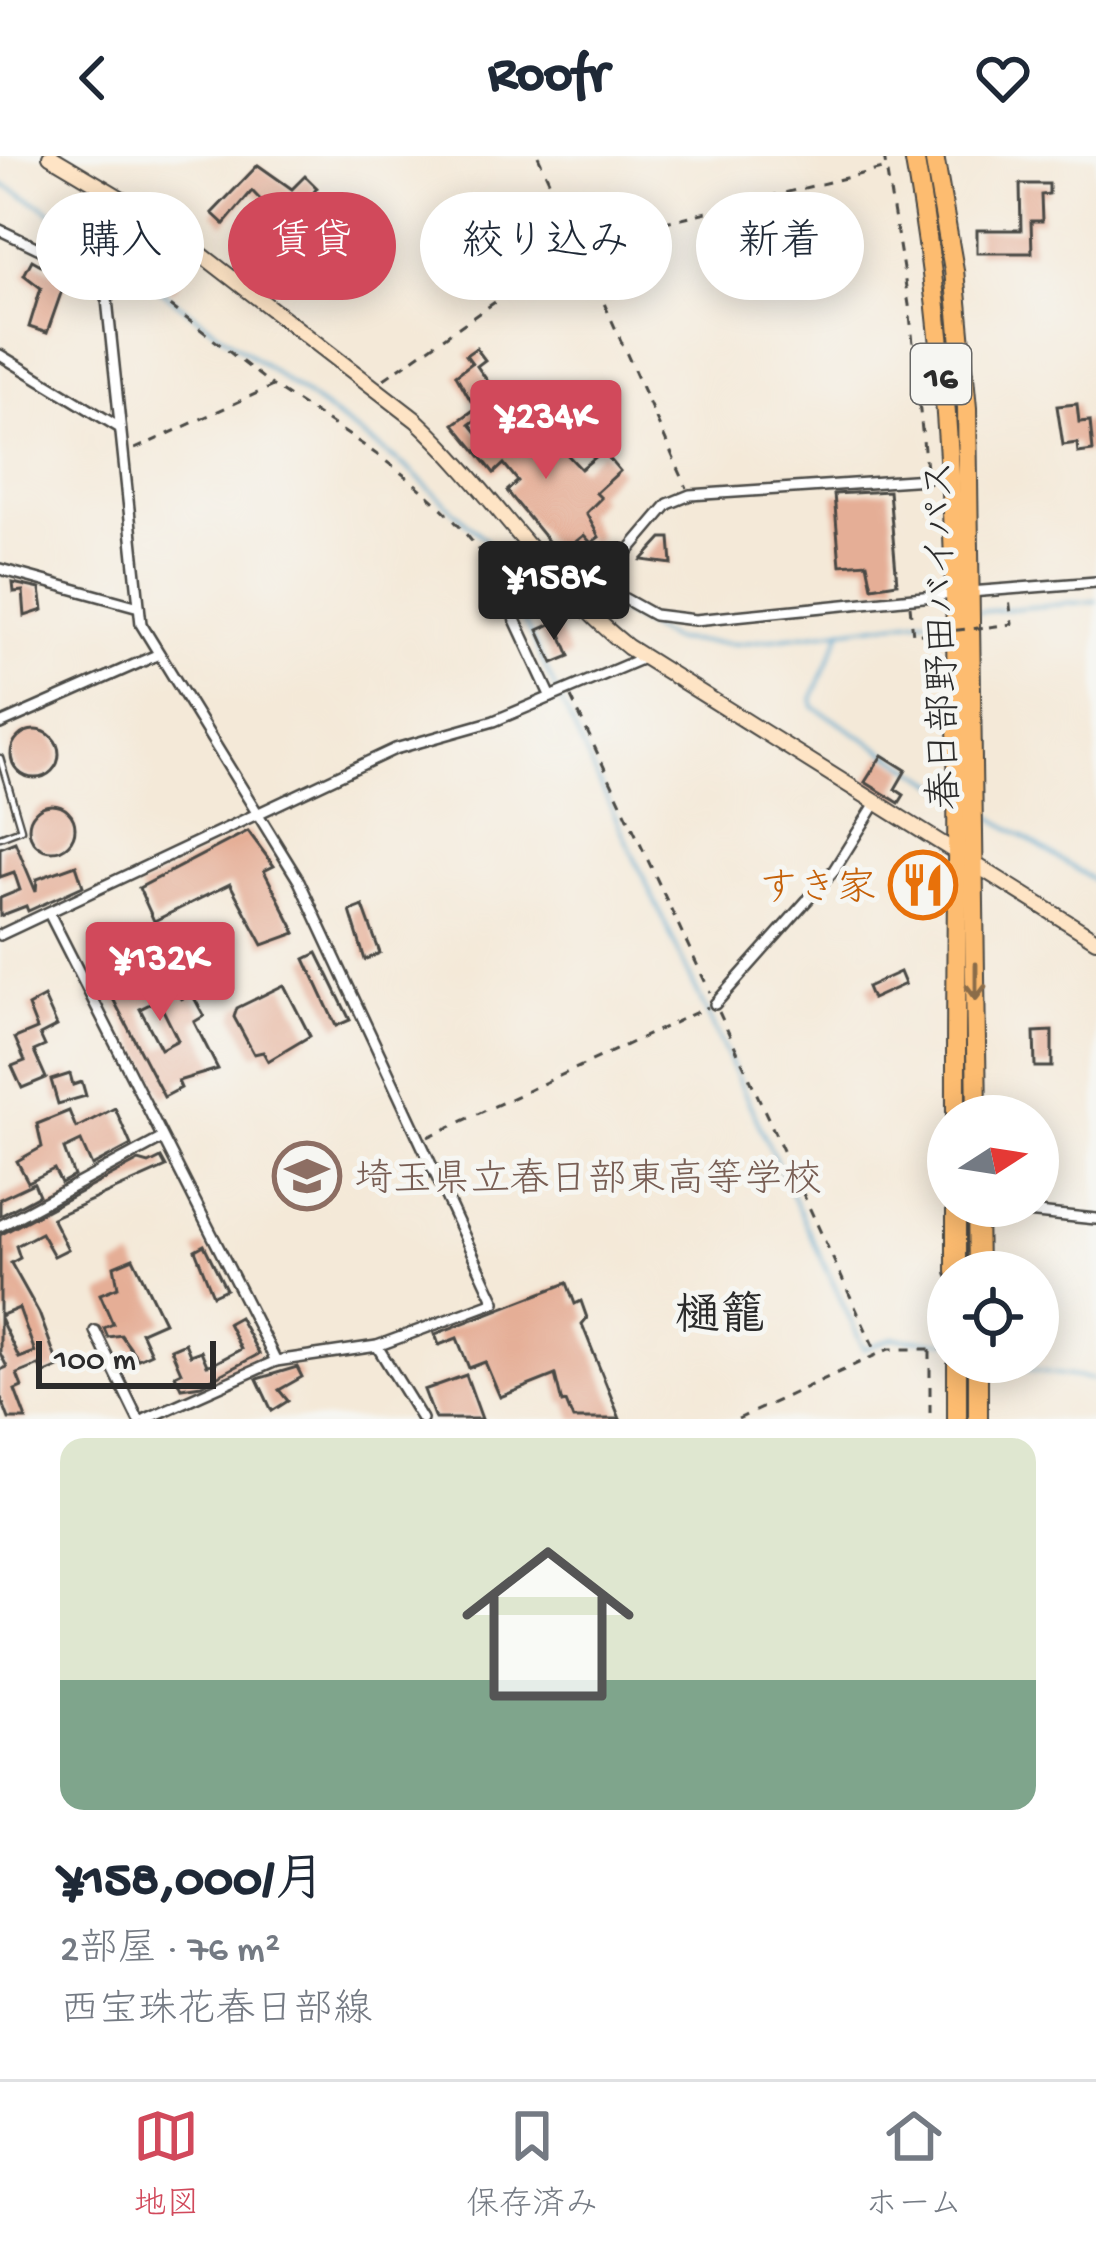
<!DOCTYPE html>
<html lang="ja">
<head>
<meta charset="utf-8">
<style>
  body { margin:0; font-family:"Gochi Hand","Klee One",sans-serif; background:#f6f6f7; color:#1f2937; height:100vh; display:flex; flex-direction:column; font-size:45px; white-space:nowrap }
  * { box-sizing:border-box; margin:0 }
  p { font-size:39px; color:#747a83 }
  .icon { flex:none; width:66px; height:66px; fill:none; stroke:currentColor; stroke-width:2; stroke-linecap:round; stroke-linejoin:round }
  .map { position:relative; height:1263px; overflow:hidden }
  .sheet { display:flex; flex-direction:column; background:#fff; flex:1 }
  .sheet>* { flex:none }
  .hud { position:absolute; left:36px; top:36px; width:1026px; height:108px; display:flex; gap:24px }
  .needle { width:78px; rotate:78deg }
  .tools { position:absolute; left:927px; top:939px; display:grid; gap:24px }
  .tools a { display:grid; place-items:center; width:132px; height:132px; border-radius:50%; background:#fff; box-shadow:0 6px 30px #0003; font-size:60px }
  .scale { position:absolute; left:36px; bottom:30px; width:180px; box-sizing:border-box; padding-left:12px; border:6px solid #2b2b2b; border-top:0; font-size:33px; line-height:42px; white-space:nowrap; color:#2b2b2b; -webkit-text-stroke:9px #f6f6f2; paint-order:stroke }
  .price { position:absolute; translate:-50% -102px; padding:0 27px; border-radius:12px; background:#d1495b; color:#fff; font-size:39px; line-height:78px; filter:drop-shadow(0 3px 6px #0008) }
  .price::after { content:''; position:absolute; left:50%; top:72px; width:36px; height:27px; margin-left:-18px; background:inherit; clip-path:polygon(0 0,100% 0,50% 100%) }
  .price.current { background:#222; color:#fff }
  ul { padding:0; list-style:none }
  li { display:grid; align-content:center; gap:24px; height:636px; padding:0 60px }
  li span { display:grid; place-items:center; height:372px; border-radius:24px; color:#555 }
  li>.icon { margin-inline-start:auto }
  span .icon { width:216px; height:216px; fill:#fffc; stroke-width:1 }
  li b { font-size:51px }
  .tag { padding:0 42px; border-radius:54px; background:#fff; box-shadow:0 6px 30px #0003; font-size:42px; line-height:108px }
  .tag.current { background:#d1495b; color:#fff }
  header { display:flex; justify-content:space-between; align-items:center; height:156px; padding:0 60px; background:#fff; font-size:54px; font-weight:700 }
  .menu { display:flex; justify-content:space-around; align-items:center; height:168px; border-top:3px solid #e0e1e3; background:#fff; font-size:33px; color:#747a83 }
  .menu a { display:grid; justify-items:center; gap:6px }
  .menu .current { color:#d1495b }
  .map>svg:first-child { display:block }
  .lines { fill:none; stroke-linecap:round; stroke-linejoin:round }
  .stream { stroke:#50a3cb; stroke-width:3 }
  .building { fill:#e5ae96; fill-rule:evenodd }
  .lane-casing { stroke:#494845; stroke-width:9 }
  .street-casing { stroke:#494845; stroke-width:14 }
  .secondary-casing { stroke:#494845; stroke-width:18 }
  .highway-casing { stroke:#494845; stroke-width:22 }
  .path { stroke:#494845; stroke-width:3; stroke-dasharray:9 9; stroke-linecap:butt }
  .lane { stroke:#fff; stroke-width:4.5 }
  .street { stroke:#fff; stroke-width:9 }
  .secondary { stroke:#fee4c5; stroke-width:14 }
  .highway { stroke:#fdbc6f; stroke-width:18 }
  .path-bridge { stroke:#494845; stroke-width:3; stroke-dasharray:9 9; stroke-linecap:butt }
  .oneway { stroke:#8a6c4a }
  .labels { text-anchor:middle; stroke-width:10; stroke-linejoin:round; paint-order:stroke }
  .shield { fill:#f6f6f2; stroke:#686867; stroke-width:3 }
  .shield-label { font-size:36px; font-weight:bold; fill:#2b2b2b }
  .street-label { font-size:39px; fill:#2b2b2b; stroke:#f6f6f2 }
  .food-label { font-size:39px; fill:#c56008; stroke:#f6f6f2; text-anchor:end }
  .education-label { font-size:39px; fill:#785e54; stroke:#f6f6f2; text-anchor:start }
  .quarter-label { font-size:45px; font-weight:bold; fill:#2b2b2b; stroke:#f6f6f2 }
</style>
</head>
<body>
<header><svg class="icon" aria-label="back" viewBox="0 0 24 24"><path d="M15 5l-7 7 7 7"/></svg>Roofr<svg class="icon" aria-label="heart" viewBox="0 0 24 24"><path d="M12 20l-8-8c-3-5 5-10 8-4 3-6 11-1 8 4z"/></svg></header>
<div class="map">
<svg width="1096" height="1263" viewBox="0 0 1096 1263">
  <rect width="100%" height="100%" fill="#f6f6f2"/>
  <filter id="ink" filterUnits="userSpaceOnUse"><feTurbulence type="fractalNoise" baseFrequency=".00833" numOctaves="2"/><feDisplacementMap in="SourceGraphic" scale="24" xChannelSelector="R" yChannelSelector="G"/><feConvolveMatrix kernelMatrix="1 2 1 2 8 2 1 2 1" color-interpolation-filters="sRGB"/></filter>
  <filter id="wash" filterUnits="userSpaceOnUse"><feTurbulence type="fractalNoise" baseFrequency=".004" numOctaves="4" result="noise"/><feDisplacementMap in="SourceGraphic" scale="48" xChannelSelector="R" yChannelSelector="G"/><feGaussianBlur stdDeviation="2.7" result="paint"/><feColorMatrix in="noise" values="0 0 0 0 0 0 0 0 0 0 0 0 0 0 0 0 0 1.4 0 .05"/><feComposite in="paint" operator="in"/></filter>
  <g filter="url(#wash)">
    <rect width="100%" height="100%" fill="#f4e9d8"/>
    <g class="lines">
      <!-- stream -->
      <g class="stream">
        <path d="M0,27L44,51L406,311L487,385L509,433"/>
        <path d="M570,429L672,484L736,488L945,460"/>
        <path d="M513,442L864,1193L893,1182L948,1186"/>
        <path d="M515,446L555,429"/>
        <path d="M978,456L1096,445"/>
        <path d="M843,472L812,543L814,551L948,635"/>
        <path d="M982,655L1096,726"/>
        <path d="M986,1207L1096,1224"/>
      </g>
    </g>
    <g id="blocks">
      <!-- building -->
      <g class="building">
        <path d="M258,9L292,33L305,20L317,32L269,95L274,99L270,104L247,89L253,81L258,86L277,61L252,35L224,68L212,57Z"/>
        <path d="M1020,28H1049V38L1041,39L1042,65H1031L1032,97H977V74H1021Z"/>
        <path d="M138,76L172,97L169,100L187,115L173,135L119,90Z"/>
        <path d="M32,104L66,123L47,177L29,171L41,132L24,119Z"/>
        <path d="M476,192L485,204L477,210L491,230L471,245L456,219L472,207L466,199Z"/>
        <path d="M482,248L487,256L470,268L487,289L513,270L534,295L542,289L550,298L559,290L581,313L603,295L620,315L596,337L601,342L586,357L599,381L591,387L584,379L561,398L552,390L507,335L518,325L504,308L494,317L454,268Z"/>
        <path d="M1077,248L1079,266L1090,265L1093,295L1078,297L1077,287L1063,289L1057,250Z"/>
        <path d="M889,335L897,427L872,431L867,407L840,409L834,338Z"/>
        <path d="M662,382H670L672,408L642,404Z"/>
        <path d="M13,427L40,433L43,454L25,460L23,435L14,436Z"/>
        <path d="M556,466L570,500L553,507L538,474Z"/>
        <circle cx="35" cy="598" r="24"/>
        <path d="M882,599L906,614L895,633L904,639L899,647L865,626Z"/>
        <circle cx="52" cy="672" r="23"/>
        <path d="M248,675L274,710L264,715L296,777L263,789L230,728L154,765L139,732Z"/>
        <path d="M15,686L36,736L37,723L76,709L83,730L28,755L26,750L0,760V742L20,734L14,716L0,721V692Z"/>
        <path d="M363,750L380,797L365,804L350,755Z"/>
        <path d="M157,797L181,843L192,838L204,860L194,866L218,913L178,925L181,932L164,941L110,837L102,842L91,820L116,807L133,837L151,827L140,806ZM158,844L178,884L161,893L140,853Z"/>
        <path d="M317,797L350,864L336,870L305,803Z"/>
        <path d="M900,816L905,828L872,843L867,831Z"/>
        <path d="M284,829L310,880L268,905L263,896L254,898L234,861L237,852Z"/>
        <path d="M44,841L57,870L40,879L45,890L34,895L46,922L22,932L12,910L25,905L15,882L37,873L28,850Z"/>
        <path d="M1052,875V911H1035L1034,876Z"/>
        <path d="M70,918L73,929L82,926L86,940L58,948L51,924Z"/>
        <path d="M115,952L131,989L92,1010L81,985L64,993L74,1020L61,1027L54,1013L28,1026L17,1005L42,991L37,968L69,955L76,972Z"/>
        <path d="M161,1002L166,1011L52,1062L68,1093L54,1100L41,1077L16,1090L20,1102L11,1107L39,1157L59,1211L43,1218L39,1209L17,1218L22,1231L15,1234L26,1263H9L0,1239V1214L7,1211L0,1197V1162L19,1202L35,1196L19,1152L0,1160V1079L139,1005L149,1008Z"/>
        <path d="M34,1027L39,1039L0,1060V1043Z"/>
        <path d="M204,1089L226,1133L213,1139L195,1094Z"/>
        <path d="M133,1102L164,1166L141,1176L151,1197L138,1203L121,1179L108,1181L104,1172L113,1168L100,1138L118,1131L114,1110Z"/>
        <path d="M567,1127L575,1148L581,1145L587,1162L582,1168L620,1263H573L566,1246L562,1247L555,1219L500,1241L485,1206L469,1212L457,1182L439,1189L435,1178Z"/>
        <path d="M239,1161L259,1198L201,1229L181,1232L175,1219L181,1216L171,1193L185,1187L190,1199L201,1195L207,1209L213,1208L241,1193L228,1167Z"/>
        <path d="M297,1211L302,1221L279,1234L288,1245L272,1255L257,1223Z"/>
        <path d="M466,1219L482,1263H435L424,1234Z"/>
      </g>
    </g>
  </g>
  <g filter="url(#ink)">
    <use href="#blocks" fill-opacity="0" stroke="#494845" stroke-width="3"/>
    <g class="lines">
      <defs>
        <path id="lane" d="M0,602L21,673L0,681"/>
        <g id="street">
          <path d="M0,74L105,124L141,468L299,725L495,1146L377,1190L276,1205L146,1263"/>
          <path d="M0,199L120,272"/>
          <path d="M0,413L139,451"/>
          <path d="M600,428L668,348L690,339L927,323"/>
          <path d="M970,436L1096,426"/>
          <path d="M551,541L504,440L556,417L580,418L654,459L695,464L953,438"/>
          <path d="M0,568L159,498"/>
          <path d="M50,759L276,1205"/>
          <path d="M0,779L395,593L494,565L643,502"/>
          <path d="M715,848L834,714L876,647"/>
          <path d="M977,1051L1096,1063"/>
          <path d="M0,1070L161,983"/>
          <path d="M95,1175L138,1263"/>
          <path d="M377,1190L422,1263"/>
        </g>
        <path id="secondary" d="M50,0L154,62L416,264C491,334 548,428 628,491L1096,784"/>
        <g id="highway">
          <path d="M914,0C971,314 955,642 956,960"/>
          <path d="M934,0L954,114L967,252L977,960"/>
          <path d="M956,1050V1116"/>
          <path d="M977,1050L978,1116"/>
          <path d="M957,1206V1263"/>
          <path d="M978,1206V1263"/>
        </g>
      </defs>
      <!-- lane casing -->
      <use href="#lane" class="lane-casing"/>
      <!-- street casing -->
      <use href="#street" class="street-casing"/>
      <!-- secondary casing -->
      <use href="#secondary" class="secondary-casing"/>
      <!-- highway casing -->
      <use href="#highway" class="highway-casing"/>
      <!-- path -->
      <g class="path">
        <path d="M538,0L687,332"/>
        <path d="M884,0L909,149L926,313"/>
        <path d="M104,110L103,103L123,113L272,229"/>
        <path d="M384,223L580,87L886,12"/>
        <path d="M135,293L273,230C354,283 457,341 500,430"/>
        <path d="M910,450L913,479L938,476"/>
        <path d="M989,471L1012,468L1009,441"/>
        <path d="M571,541L710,836"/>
        <path d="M719,856L877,1198"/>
        <path d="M428,981L708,851"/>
        <path d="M930,1194V1263"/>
        <path d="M738,1263L889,1193H948"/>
      </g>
      <!-- lane -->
      <use href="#lane" class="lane"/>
      <!-- street -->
      <use href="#street" class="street"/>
      <!-- secondary -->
      <use href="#secondary" class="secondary"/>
      <!-- highway -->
      <use href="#highway" class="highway"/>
      <!-- path-bridge -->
      <path class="path-bridge" d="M938,476L989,471"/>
    </g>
    <!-- one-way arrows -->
    <defs><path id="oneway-shaft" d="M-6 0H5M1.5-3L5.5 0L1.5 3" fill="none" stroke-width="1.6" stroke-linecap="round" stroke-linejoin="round" transform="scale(3)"/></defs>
    <use class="oneway" href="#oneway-shaft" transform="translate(976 826) rotate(90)"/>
  </g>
  <!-- icons -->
  <defs>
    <symbol id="restaurant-ring" viewBox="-11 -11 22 22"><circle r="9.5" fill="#f6f6f2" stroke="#e8710a" stroke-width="1.5"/><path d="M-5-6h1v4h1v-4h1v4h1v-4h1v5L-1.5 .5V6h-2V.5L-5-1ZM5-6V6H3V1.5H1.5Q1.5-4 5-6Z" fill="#e8710a"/></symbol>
    <symbol id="school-ring" viewBox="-11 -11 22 22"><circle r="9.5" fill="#f6f6f2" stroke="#8d6e63" stroke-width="1.5"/><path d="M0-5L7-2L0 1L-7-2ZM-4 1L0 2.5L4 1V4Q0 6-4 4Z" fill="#8d6e63"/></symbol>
  </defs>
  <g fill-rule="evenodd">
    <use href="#restaurant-ring" x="885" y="691" width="76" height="76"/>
    <use href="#school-ring" x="269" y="982" width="76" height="76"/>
  </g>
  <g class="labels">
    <!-- shield labels -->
    <rect class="shield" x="911" y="188" width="60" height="60" rx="9"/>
    <g class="shield-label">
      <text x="941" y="231">16</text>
    </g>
    <!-- street labels -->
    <g class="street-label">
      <text transform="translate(939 479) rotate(-91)" y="14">春日部野田バイパス</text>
    </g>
    <!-- food labels -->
    <g class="food-label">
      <text x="876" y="743">すき家</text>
    </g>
    <!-- education labels -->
    <g class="education-label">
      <text x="354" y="1034">埼玉県立春日部東高等学校</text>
    </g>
    <!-- quarter labels -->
    <g class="quarter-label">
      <text x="720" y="1172">樋籠</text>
    </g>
  </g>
</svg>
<div class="tools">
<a><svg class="needle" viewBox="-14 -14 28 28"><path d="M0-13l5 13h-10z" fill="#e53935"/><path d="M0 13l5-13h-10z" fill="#747a83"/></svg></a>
<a><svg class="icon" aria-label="locate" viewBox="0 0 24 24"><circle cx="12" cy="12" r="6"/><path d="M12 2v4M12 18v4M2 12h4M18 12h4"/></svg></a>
</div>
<div class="scale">100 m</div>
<b class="price" style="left:546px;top:326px">¥234K</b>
<b class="price current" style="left:554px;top:487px">¥158K</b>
<b class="price" style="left:160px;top:868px">¥132K</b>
<div class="hud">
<a class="tag">購入</a>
<a class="tag current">賃貸</a>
<a class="tag">絞り込み</a>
<a class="tag">新着</a>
</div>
</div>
<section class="sheet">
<ul>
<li><span style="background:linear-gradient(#dfe7d0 65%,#7fa58c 0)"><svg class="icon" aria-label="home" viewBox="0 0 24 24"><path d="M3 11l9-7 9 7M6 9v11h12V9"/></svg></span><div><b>¥158,000/月</b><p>2部屋 · 76 m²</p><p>西宝珠花春日部線</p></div></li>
</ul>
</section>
<nav class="menu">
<a class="current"><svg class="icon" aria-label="map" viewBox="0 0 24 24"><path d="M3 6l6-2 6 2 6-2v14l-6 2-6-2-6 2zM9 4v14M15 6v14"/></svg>地図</a>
<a><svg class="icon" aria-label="saved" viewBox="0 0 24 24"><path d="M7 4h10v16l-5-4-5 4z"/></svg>保存済み</a>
<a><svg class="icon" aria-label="home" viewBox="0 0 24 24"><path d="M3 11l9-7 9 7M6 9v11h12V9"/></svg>ホーム</a>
</nav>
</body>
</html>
